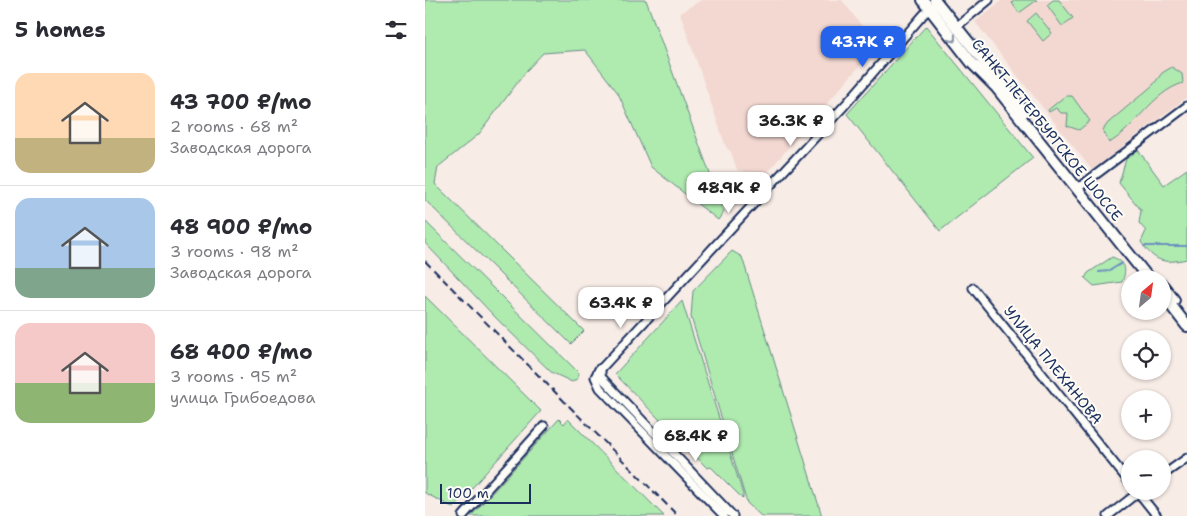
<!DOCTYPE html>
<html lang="en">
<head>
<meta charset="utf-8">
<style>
  body { margin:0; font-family:"Shantell Sans",sans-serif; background:#f7f7f7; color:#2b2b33; height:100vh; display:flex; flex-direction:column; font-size:19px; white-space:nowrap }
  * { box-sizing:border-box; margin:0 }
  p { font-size:16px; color:#7c7c81 }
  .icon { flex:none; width:28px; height:28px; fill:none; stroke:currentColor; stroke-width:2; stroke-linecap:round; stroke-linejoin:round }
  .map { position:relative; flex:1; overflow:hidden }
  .panel { display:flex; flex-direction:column; background:#fff; width:425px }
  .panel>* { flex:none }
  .needle { width:32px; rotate:29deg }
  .controls { position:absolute; left:696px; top:270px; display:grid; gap:10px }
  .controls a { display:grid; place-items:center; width:50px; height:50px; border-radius:50%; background:#fff; box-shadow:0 1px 4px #0004; font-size:25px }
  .scale { position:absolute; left:15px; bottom:12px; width:91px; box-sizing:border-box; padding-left:5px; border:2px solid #1b2f5e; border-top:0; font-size:14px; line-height:18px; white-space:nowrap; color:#1b2f5e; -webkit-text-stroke:4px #fdfcf7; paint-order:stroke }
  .price { position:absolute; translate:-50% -42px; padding:0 11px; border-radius:10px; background:#fff; color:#222; font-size:16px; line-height:32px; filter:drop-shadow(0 1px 2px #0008) }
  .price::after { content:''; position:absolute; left:50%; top:30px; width:15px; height:11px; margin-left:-8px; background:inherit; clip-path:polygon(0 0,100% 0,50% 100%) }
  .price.current { background:#2563eb; color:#fff }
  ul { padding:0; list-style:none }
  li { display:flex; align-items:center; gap:15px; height:125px; padding:0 15px }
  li+li { border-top:1px solid #e1e1e2 }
  li span { display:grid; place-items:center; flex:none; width:140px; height:100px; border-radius:15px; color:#555 }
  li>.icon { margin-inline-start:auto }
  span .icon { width:60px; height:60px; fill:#fffc; stroke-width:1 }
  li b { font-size:21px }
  h2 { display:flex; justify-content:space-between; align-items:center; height:60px; padding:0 15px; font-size:21px }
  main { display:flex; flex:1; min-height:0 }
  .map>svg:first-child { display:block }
  .built { fill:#f2d8d1 }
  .green { fill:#afeaaf; stroke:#658c86 }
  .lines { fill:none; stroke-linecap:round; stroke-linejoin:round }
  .stream { stroke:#6d91bf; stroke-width:2 }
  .street-casing { stroke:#1b2f5e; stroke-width:11 }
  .primary-casing { stroke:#1b2f5e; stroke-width:14 }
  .street { stroke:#fdfcf7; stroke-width:7 }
  .primary { stroke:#fdfcf7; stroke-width:10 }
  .rail { stroke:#1b2f5e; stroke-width:2; stroke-dasharray:8 4; stroke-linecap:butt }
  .oneway { stroke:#8c96aa }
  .labels { text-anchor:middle; stroke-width:4; stroke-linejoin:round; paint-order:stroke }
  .street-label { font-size:15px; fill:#1b2f5e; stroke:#fdfcf7 }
</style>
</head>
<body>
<main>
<section class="panel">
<h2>5 homes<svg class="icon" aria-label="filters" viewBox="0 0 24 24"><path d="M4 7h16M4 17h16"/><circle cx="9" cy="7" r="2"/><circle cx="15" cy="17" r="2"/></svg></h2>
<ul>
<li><span style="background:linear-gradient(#ffd9b3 65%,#c2b280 0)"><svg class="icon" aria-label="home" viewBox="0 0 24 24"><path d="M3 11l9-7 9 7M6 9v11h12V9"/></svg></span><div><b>43 700 ₽/mo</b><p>2 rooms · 68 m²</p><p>Заводская дорога</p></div></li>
<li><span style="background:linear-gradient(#a9c7e8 70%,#7fa58c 0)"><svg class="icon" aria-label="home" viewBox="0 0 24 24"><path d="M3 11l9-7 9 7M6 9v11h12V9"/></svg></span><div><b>48 900 ₽/mo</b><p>3 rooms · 98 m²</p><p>Заводская дорога</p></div></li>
<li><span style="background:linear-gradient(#f6c9c9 60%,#8fb573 0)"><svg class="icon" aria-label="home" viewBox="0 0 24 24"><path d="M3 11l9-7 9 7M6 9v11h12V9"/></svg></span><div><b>68 400 ₽/mo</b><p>3 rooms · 95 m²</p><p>улица Грибоедова</p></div></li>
</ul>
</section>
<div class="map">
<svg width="762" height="516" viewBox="0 0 762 516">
  <rect width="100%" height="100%" fill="#f8ece6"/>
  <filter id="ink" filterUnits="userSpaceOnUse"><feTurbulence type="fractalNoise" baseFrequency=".02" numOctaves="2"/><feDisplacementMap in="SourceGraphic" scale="10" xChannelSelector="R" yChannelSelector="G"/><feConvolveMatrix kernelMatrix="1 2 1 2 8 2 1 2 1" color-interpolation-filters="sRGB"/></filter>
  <g filter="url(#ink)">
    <!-- built -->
    <g class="built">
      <path d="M276,0H417L452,46L339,176L312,170L306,152L301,147L255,13Z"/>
      <path d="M577,0H762V97L667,170L550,22Z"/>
    </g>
    <!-- green -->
    <g class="green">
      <path d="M0,0H221L299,212L293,220L226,167L193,93L160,50L118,53L102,70L54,134L13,167L10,184L159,331L146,344L0,200Z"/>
      <path d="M590,0H612L594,13L587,3Z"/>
      <path d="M628,0H634L648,18L637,26L622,5Z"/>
      <path d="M611,13L627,33L618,41L602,21Z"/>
      <path d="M501,26L608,158L515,231L422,114Z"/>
      <path d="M747,67L757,74L758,83C726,93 711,128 684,143L678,130L683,123L728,85L737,73Z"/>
      <path d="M640,96H647L665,121L654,130L642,126L643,113H636L631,108L624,112L623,110Z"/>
      <path d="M713,150L739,185L762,169V259C738,264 730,262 716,242L721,231L714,223L716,210L694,183L701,159Z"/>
      <path d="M0,221L154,373L153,378L147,382L126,372L71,318L0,243Z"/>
      <path d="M307,251L317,257L397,516H336L322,503L266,317L268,291Z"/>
      <path d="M687,257C701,262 702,269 697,282L669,286L660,278L663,273Z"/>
      <path d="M0,296L116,411L29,508L0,493Z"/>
      <path d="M257,301L318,494V499L286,467L282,468L190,374Z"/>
      <path d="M134,419L139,424L143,419L239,516H46Z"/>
    </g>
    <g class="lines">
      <!-- stream -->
      <g class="stream">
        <path d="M719,246H762"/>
        <path d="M674,272L684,271L697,263"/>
      </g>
      <defs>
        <g id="street">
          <path d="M531,27L564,0"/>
          <path d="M657,185L762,106"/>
          <path d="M548,288L705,483"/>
          <path d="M176,368V376L179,380L308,516"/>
          <path d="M174,369L170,377L175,388L299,516"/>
          <path d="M173,372L420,105L499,14L509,7"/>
          <path d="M738,475L762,458"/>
          <path d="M712,491L732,516"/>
          <path d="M38,516L119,426"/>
          <path d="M683,516L715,491"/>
        </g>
        <g id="primary">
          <path d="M498,0L547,63L571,87L724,279"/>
          <path d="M510,0L599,112"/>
          <path d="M738,286L749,300"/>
          <path d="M738,295L762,326"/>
        </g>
      </defs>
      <!-- street casing -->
      <use href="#street" class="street-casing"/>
      <!-- primary casing -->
      <use href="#primary" class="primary-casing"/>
      <!-- street -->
      <use href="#street" class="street"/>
      <!-- primary -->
      <use href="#primary" class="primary"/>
      <!-- rail -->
      <path class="rail" d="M0,261L253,516"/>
    </g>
    <!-- one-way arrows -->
    <defs><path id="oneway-chevron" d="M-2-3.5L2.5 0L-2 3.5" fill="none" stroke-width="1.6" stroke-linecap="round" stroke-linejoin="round" transform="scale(1.25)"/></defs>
    <use class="oneway" href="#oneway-chevron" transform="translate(528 39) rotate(52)"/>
  </g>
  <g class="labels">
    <!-- street labels -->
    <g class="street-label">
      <text transform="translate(622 130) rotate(51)" y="5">САНКТ-ПЕТЕРБУРГСКОЕ ШОССЕ</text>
      <text transform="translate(628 365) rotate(51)" y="5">УЛИЦА ПЛЕХАНОВА</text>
    </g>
  </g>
</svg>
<div class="controls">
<a><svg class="needle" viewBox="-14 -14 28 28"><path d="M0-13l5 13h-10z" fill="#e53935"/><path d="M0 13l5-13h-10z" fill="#7c7c81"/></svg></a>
<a><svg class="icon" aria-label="locate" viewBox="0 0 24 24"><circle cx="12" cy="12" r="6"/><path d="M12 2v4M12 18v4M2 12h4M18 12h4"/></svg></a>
<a>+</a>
<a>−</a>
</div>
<div class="scale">100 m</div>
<b class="price current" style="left:438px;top:68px">43.7K ₽</b>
<b class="price" style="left:366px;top:147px">36.3K ₽</b>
<b class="price" style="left:304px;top:214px">48.9K ₽</b>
<b class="price" style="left:196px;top:329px">63.4K ₽</b>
<b class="price" style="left:271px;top:462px">68.4K ₽</b>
</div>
</main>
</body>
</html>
